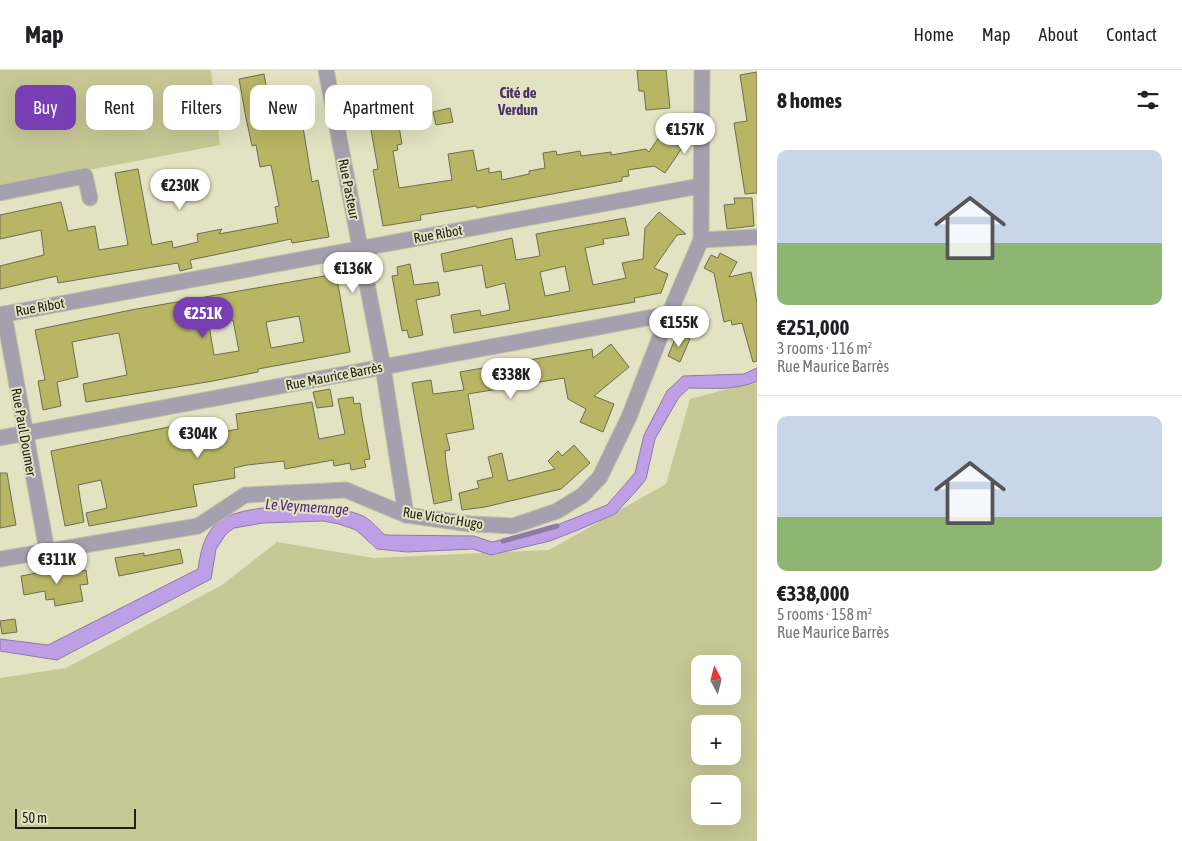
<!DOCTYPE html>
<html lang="en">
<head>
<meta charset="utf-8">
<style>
  body { margin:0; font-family:"Asap Condensed",sans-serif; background:#f6f6f6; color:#202124; height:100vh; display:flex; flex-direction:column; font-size:19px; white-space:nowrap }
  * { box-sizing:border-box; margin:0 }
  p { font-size:16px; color:#757577 }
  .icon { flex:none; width:28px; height:28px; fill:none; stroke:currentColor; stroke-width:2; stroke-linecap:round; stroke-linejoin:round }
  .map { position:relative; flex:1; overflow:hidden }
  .details { display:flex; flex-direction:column; background:#fff; width:425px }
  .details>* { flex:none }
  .banner { position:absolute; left:15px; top:15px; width:475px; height:45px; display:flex; gap:10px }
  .needle { width:32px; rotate:353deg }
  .fabs { position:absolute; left:691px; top:585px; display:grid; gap:10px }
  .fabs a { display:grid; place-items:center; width:50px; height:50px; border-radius:10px; background:#fff; box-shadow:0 5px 20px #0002; font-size:25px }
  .scale { position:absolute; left:15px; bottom:12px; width:121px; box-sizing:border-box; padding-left:5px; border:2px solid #202014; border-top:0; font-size:14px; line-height:18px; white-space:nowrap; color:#202014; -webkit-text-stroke:4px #e3e3c3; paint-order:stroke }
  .price { position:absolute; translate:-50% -42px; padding:0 11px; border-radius:18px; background:#fff; color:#222; font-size:16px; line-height:32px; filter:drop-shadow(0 1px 2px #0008) }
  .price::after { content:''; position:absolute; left:50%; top:30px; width:15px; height:11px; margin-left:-8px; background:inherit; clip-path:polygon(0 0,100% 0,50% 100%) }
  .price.active { background:#783eb4; color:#fff }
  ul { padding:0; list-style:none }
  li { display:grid; align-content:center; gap:10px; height:265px; padding:0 20px }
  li+li { border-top:1px solid #e0e0e0 }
  li span { display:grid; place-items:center; height:155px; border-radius:10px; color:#555 }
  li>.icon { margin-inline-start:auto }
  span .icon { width:90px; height:90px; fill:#fffc; stroke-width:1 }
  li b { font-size:21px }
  h2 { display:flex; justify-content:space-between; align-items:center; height:60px; padding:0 20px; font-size:21px }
  .tag { padding:0 18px; border-radius:10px; background:#fff; box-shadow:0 5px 20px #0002; font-size:18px; line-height:45px }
  .tag.active { background:#783eb4; color:#fff }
  header { display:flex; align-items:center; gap:30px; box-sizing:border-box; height:70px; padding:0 25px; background:#fff; border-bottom:1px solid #e0e0e0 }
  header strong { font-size:24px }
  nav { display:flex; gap:28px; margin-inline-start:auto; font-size:18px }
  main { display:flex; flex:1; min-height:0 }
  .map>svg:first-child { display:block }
  .green { fill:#c8c896; fill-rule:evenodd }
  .water { fill:#bd9fe6; stroke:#8e79a7 }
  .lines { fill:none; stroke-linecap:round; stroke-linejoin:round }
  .stream { stroke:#8e79a7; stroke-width:5 }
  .building { fill:#b8b664; stroke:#6d6d50; fill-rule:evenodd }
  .street-casing { stroke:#c0c0a4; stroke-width:17 }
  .street { stroke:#a5a0ad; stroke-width:15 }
  .labels { text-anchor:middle; stroke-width:4; stroke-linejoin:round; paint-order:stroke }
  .street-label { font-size:14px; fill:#202014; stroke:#e3e3c3 }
  .neighbourhood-label { font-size:15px; font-weight:bold; fill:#4c316c; stroke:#e3e3c3 }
  .water-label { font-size:15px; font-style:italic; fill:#4e2577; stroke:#e3e3c3 }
</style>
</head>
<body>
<header>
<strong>Map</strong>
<nav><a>Home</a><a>Map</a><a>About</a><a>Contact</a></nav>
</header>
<main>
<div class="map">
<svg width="757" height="771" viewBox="0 0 757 771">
  <rect width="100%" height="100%" fill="#e3e3c3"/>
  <!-- green -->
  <g class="green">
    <path d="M0,0H211L220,75L0,117Z"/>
    <path d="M757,311V771H0V608L66,598L222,515L277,472L374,488L549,480L666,414L690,329ZM700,594H732V626H700ZM700,654H732V686H700ZM700,714H732V746H700Z"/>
  </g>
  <!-- water -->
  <path class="water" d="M757,298V311C735,321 712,318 689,318L679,327L655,369L646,409L638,419L615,444L578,460L550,471L491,485L473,479L407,482L377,479L356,460L339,454L323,451L263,453L234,458L226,464L216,479L211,509L57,590L0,581V569L48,575L198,499C201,481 203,467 216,454C237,431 338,432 365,447C372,451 379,460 385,465L474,466L492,472L547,459L607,435L635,403L644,365L667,321L683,306L744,304Z"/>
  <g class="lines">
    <!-- stream -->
    <path class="stream" d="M503,471L557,456"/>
  </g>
  <!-- building -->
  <g class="building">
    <path d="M637,0H666L670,38L646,40L644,21H639Z"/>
    <path d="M757,2V123L745,124L734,53L747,51L740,5Z"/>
    <path d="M264,4L270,38L299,33L312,112L318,110L329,167L292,173L291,169L190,190L192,198L180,201L178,193L58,213L57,206L0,219V196L44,185L41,160L0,169V145L61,132L68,161L95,156L99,180L128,175L115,103L138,99L152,175L172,171L173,178L198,172L197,164L222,159L219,164L278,153L275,137L279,136L271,95L260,97L256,75L252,76L246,48L239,9Z"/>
    <path d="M387,17L391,40L396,39L402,74L397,75L398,80L393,81L399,118L452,110L448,84L473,80L477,101L489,98V103L501,101L502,110L529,104V101L545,98L543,83L556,81L557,85L580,81L581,86L611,82V85L646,79L649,82L661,64L682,78L665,103L654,96L628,100L629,106L622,107V111L477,138L476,136L420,145L421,150L383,156L373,100L378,99L364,21Z"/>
    <path d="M450,38L453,52L436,55L433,42Z"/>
    <path d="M734,128H752L754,156L727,159L724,135L735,134Z"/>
    <path d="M659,142L686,164L677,165L654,198L668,204L661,223L634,228L635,232L454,263L451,245L480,240L481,246L510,240L505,213L486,218L482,195L444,202L441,184L512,168L516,190L540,186L536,164L625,148L629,165L603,169L604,174L585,178L593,215L626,208L622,193L643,189L645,158ZM565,196L570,221L545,226L540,202Z"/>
    <path d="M720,183L737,192L729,207L751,202L757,233V291L753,292L742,253L732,255L731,250L724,252L714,203L704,198L711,185L718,188Z"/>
    <path d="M410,194L414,215L438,212L440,225L416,230L423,265L409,268L407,260L402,261L392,206L398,205L397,197Z"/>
    <path d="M336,204L350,282L258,299V302L213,311L86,332L83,314L127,305L119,263L97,267L72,272L78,307L57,312L61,336L43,340L38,311L45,310L35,260L131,240ZM299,246L304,272L271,278L266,252ZM233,250L239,281L214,285L209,255Z"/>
    <path d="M677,264L690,269L680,292L668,286Z"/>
    <path d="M611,274L629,297L594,326L614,334L603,362L580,352L586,339L568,329L564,308L468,324L474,359L446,364L450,380L445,381L446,393L452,430L434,434L412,313L431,310L433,324L464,320L460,302L592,279L593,288Z"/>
    <path d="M330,319L333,336L317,338L313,322Z"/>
    <path d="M353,327L354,334L360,333L362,347L370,389L364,390L366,397L351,400L350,393L334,396L333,390L285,399L284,391L247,395L234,398L235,408L193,415L197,436L89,456L86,443L107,438L101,410L78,415L84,452L65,456L51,381L208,349L211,364L238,359L236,344L312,332L319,369L345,364L338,329Z"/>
    <path d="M574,375L590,393L561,419L485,437L462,440L459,423L479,418L477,411L493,407L488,387L502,383L508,411L555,399L548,391L558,381L562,386Z"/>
    <path d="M0,403H7L16,455L0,458Z"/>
    <path d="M180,479L183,493L119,506L115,488L144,483V486Z"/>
    <path d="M76,496L77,502L86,500L88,514L80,515L83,531L55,536L54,529L46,530L45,521L24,525L21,506Z"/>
    <path d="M15,549L17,562L2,564L0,551Z"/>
  </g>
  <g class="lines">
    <defs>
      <g id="street">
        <path d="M326,0L383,297L406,445"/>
        <path d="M0,123L85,106L90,128"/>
        <path d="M701,170L757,167"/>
        <path d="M4,244L47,481"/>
        <path d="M0,245L700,116"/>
        <path d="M0,368L669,244"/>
        <path d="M0,489L198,456L245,425L346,420L406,445L470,454L513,456L557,441L583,425L600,407L629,347L669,244L701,170L702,0"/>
      </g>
    </defs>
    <!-- street casing -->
    <use href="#street" class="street-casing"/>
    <!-- street -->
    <use href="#street" class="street"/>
  </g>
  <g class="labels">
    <!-- street labels -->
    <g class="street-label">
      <text transform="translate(349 119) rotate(79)" y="5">Rue Pasteur</text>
      <text transform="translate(438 164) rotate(-10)" y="5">Rue Ribot</text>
      <text transform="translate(40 237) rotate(-10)" y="5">Rue Ribot</text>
      <text transform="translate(334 306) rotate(-11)" y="5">Rue Maurice Barrès</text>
      <text transform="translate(24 362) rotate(80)" y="5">Rue Paul Doumer</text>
      <text transform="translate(443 448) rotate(9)" y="5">Rue Victor Hugo</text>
    </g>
    <!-- neighbourhood labels -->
    <g class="neighbourhood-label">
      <text x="518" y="28">Cité de<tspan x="518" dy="17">Verdun</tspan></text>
    </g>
    <!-- water labels -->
    <g class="water-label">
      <text transform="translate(307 437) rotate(4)" y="5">Le Veymerange</text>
    </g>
  </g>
</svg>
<div class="fabs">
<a><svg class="needle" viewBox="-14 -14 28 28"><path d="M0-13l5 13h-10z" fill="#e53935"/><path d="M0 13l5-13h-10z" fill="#757577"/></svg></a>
<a>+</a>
<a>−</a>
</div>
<div class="scale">50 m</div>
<b class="price" style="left:685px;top:85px">€157K</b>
<b class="price" style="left:180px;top:141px">€230K</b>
<b class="price" style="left:353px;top:224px">€136K</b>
<b class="price active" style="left:203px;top:269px">€251K</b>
<b class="price" style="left:679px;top:278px">€155K</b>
<b class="price" style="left:511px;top:330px">€338K</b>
<b class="price" style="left:198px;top:389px">€304K</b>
<b class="price" style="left:57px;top:515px">€311K</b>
<div class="banner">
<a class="tag active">Buy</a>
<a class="tag">Rent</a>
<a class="tag">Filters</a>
<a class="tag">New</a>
<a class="tag">Apartment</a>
</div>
</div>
<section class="details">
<h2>8 homes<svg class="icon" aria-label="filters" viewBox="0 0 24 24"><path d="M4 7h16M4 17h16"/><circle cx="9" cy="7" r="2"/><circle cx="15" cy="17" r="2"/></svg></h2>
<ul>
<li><span style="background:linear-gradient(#c9d6e8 60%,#8fb573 0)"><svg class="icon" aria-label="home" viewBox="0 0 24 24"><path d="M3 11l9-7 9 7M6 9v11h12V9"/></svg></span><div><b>€251,000</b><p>3 rooms · 116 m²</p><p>Rue Maurice Barrès</p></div></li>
<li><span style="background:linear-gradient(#c9d6e8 65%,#8fb573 0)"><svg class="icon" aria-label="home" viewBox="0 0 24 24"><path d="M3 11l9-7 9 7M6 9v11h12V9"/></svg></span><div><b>€338,000</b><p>5 rooms · 158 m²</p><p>Rue Maurice Barrès</p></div></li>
</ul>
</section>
</main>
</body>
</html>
